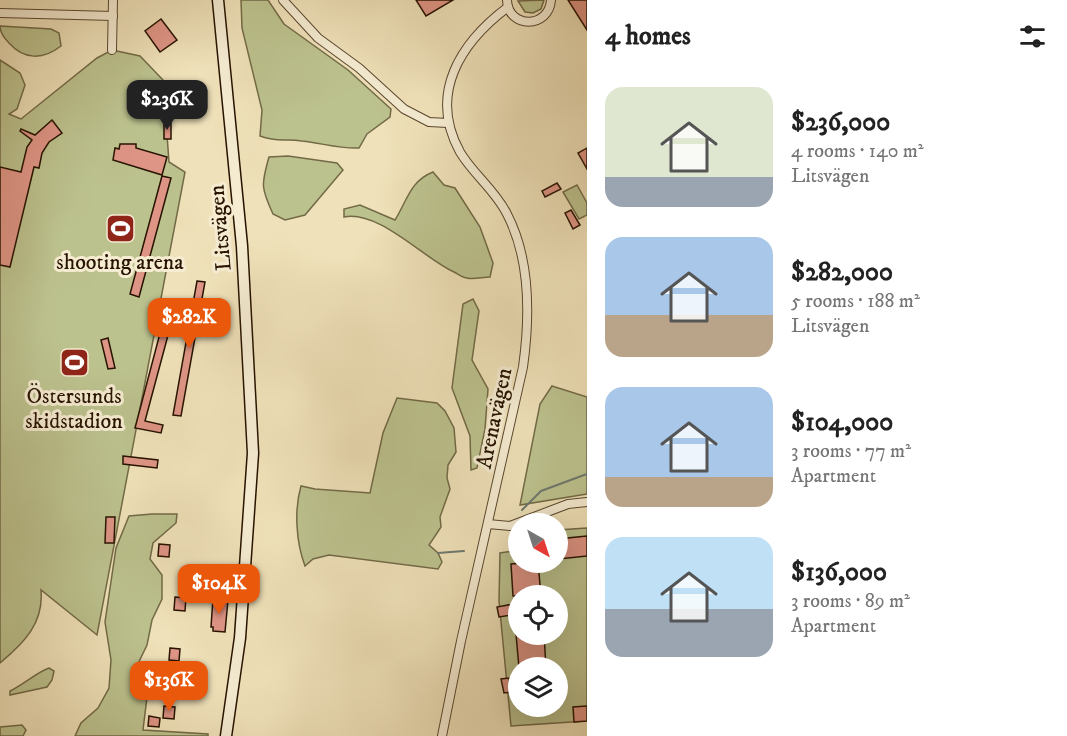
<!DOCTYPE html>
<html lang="en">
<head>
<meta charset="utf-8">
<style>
  body { margin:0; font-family:"IM FELL DW Pica",serif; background:#f6f6f6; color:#222; height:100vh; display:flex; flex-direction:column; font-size:22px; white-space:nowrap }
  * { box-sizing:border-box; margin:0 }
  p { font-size:20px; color:#767676 }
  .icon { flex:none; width:33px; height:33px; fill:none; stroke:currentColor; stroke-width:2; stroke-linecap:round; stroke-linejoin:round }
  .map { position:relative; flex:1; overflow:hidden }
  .sheet { display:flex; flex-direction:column; background:#fff; width:480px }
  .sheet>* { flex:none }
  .needle { width:39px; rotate:141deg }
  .tools { position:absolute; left:508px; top:513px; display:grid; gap:12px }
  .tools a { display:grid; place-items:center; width:60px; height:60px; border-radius:50%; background:#fff; box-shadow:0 6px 24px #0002; font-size:30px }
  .price { position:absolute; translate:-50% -51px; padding:0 14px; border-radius:12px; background:#ea580c; color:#fff; font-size:20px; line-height:39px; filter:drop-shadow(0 2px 3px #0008) }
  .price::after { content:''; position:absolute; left:50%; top:36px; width:18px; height:14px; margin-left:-9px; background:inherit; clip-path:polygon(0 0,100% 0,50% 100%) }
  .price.current { background:#222; color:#fff }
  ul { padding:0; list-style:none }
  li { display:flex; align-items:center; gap:18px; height:150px; padding:0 18px }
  li span { display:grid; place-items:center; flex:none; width:168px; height:120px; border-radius:18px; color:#555 }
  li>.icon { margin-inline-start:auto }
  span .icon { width:72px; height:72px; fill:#fffc; stroke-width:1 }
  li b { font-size:26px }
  h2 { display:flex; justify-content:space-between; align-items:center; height:72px; padding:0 18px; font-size:26px }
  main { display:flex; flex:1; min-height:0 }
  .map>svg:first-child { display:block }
  .green { fill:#bcc28e; stroke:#726a47; stroke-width:1.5; fill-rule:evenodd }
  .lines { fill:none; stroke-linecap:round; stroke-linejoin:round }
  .stream { stroke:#6d786e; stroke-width:2 }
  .building { fill:#df9586; stroke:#271300; stroke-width:1.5 }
  .street-casing { stroke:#59462e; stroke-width:10 }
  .secondary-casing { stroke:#271300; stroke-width:13 }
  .street { stroke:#f5ecd2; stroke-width:8 }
  .secondary { stroke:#f5ecd2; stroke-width:10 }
  .labels { text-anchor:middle; stroke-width:6; stroke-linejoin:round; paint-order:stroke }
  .street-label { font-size:22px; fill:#271300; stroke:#f5ecd2 }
  .poi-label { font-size:22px; fill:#271300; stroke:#f5ecd2 }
</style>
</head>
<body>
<main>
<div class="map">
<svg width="587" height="736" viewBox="0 0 587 736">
  <rect width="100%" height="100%" fill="#efe1b9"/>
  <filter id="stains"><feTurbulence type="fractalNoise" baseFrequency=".00333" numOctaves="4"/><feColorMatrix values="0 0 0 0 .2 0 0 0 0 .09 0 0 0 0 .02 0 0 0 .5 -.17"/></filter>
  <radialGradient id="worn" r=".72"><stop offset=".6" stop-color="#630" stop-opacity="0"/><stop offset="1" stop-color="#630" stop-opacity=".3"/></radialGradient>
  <!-- green -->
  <g class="green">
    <path d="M241,0H268L284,24L348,70L391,109L390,117L367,134L359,148C339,149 322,143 302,141C285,138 279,143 260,136L262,110L242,28Z"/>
    <path d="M544,0L541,9L533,13L525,12L518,1Z"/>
    <path d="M0,26L51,29L59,33L61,46C43,60 24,60 9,43C4,38 0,33 0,26Z"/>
    <path d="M112,50L140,56L163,80L169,162L185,172L97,635L41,590C44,623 24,643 0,663V60L20,73L25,85L17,109L9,114L21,119L97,58Z"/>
    <path d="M288,156L337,163L343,170L305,215L285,220L273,214C261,188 261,185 269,157Z"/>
    <path d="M433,172L444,185L455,188L480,227L493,263L490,277C483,277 473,280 467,278C463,278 458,274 454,272C423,258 379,210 344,217V209L360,205L395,220C407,201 410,181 433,172Z"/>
    <path d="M577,185L587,203V215L579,219L563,192Z"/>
    <path d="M473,299L479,311L472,360L488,389L485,429L477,468L471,470L470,436L452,388L463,304Z"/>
    <path d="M552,386L587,397V494L520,505L540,404Z"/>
    <path d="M397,398L437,403L445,411L454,428L456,452L448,465L447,478L450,489L440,517L441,527L429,545L438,553L442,562L438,569L329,555L313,559L305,566C296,542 294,510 301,486L315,489L370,493L383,433Z"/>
    <path d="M152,514H177L176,523L153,543L150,559L162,575V599L152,620L147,645L136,668L133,685L147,697L143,730L208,734V736H75L81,723L98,708L109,688L111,660L105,622L116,548L129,516Z"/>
    <path d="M587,528V721L511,726L499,601L500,553L519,550V562H558V530ZM519,596H558V634H519ZM519,668H558V706H519Z"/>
    <path d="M49,668L54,671L52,680L47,687L10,695V691C21,686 39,671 49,668Z"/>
    <path d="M22,725L26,730L23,736H0V727Z"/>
  </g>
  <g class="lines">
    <!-- stream -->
    <g class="stream">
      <path d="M522,510L541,491L587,474"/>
      <path d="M438,553L464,551"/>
    </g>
  </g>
  <!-- building -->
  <g class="building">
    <path d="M416,0H453L426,16Z"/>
    <path d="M568,0H587V30Z"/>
    <path d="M161,19L177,40L160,52L145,31Z"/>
    <path d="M52,120L62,133L49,142L42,153L39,168L34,167L10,267L0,265V167L21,172L27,147L32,140L20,131L21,129L35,135Z"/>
    <rect x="164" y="123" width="7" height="16"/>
    <path d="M120,144H136V148L167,157L162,175L113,160L115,148L119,149Z"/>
    <path d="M587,148V169L578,153Z"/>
    <path d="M162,176L171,178L139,297L130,294Z"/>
    <path d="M557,183L561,189L545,197L542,191Z"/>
    <path d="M571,210L580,225L573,229L565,213Z"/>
    <path d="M197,281L205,282L181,416L173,415Z"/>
    <path d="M164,310L174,313L145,421L163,425L161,433L135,428L163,322L161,321Z"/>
    <path d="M108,338L115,368L108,369L101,340Z"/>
    <path d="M123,456L158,460L157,468L123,464Z"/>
    <path d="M106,517H115L114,543H105Z"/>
    <path d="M587,536V556L559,559L558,539Z"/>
    <path d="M159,544L170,545L169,557L158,556Z"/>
    <path d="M538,562L541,596H513L511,564Z"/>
    <path d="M175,597L186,598L185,611L174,610Z"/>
    <path d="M213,598L228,600L225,632L213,631V627H211Z"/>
    <path d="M519,603V614L499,617L497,607Z"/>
    <path d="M516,634H544L546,668H519Z"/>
    <path d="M170,648L180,649L179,661L169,660Z"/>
    <path d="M509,678L511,692L504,693L501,679Z"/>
    <path d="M164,706L175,707L174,719L163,718Z"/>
    <path d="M587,706V721L574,722L573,707Z"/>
    <path d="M149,716L160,718L159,727L148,726Z"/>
  </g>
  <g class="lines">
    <defs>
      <g id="street">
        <path d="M283,0L318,38L359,68L404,109L429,122L448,123"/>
        <path d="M507,0C508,29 549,29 551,0"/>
        <path d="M0,13L113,16"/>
        <path d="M112,50L113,0"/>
        <path d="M488,524L510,526L568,504L587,502"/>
        <path d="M442,736L461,641L523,367C530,317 531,260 507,214C495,190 473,174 460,152C428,94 460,43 508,7"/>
      </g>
      <path id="secondary" d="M218,0L242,246L253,453L240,638L226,736"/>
    </defs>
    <!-- street casing -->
    <use href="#street" class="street-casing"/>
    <!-- secondary casing -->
    <use href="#secondary" class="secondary-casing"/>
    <!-- street -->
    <use href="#street" class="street"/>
    <!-- secondary -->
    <use href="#secondary" class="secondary"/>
  </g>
  <!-- icons -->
  <defs>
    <symbol id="stadium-square" viewBox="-11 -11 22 22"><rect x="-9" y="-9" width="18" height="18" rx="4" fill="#8f2418" stroke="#f5ecd2"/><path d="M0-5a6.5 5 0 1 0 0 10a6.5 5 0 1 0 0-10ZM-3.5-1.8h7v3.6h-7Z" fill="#fff"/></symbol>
  </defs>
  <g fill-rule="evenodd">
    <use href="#stadium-square" x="104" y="212" width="33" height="33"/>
    <use href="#stadium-square" x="58" y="346" width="33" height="33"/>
  </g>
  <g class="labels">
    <!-- street labels -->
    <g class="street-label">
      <text transform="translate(219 228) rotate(-95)" y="8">Litsvägen</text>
      <text transform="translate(493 418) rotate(-78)" y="8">Arenavägen</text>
    </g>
    <!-- poi labels -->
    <g class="poi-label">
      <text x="120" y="269">shooting arena</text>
      <text x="74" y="403">Östersunds<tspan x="74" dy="25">skidstadion</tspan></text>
    </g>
  </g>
  <rect width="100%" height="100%" filter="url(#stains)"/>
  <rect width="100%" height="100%" fill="url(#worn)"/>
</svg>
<div class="tools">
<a><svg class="needle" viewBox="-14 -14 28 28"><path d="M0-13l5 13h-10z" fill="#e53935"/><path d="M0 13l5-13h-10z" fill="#767676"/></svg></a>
<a><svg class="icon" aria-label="locate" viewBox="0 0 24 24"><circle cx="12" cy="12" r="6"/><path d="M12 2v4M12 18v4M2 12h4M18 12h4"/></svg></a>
<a><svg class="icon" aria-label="layers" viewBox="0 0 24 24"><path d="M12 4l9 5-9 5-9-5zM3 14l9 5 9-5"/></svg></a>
</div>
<b class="price current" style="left:167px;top:131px">$236K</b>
<b class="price" style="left:189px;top:349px">$282K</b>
<b class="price" style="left:219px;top:615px">$104K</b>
<b class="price" style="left:169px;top:712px">$136K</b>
</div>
<section class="sheet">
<h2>4 homes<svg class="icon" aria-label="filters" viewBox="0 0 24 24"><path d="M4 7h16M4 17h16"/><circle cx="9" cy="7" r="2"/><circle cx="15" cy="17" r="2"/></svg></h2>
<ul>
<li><span style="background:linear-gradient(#dfe7d0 75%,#9aa5b1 0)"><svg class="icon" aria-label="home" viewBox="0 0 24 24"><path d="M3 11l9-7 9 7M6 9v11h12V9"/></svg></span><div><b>$236,000</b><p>4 rooms · 140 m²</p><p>Litsvägen</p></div></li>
<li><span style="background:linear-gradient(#a9c7e8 65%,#b9a48a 0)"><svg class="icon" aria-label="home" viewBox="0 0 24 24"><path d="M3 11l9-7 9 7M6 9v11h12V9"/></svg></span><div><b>$282,000</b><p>5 rooms · 188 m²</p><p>Litsvägen</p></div></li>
<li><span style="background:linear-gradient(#a9c7e8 75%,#b9a48a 0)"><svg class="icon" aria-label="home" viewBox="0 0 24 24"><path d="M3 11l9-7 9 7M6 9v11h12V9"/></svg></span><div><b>$104,000</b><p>3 rooms · 77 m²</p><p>Apartment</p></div></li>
<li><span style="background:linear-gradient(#bfe0f5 60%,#9aa5b1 0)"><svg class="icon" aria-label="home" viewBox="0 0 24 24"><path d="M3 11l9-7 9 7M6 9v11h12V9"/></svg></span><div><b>$136,000</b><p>3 rooms · 89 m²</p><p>Apartment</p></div></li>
</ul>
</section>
</main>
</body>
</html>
